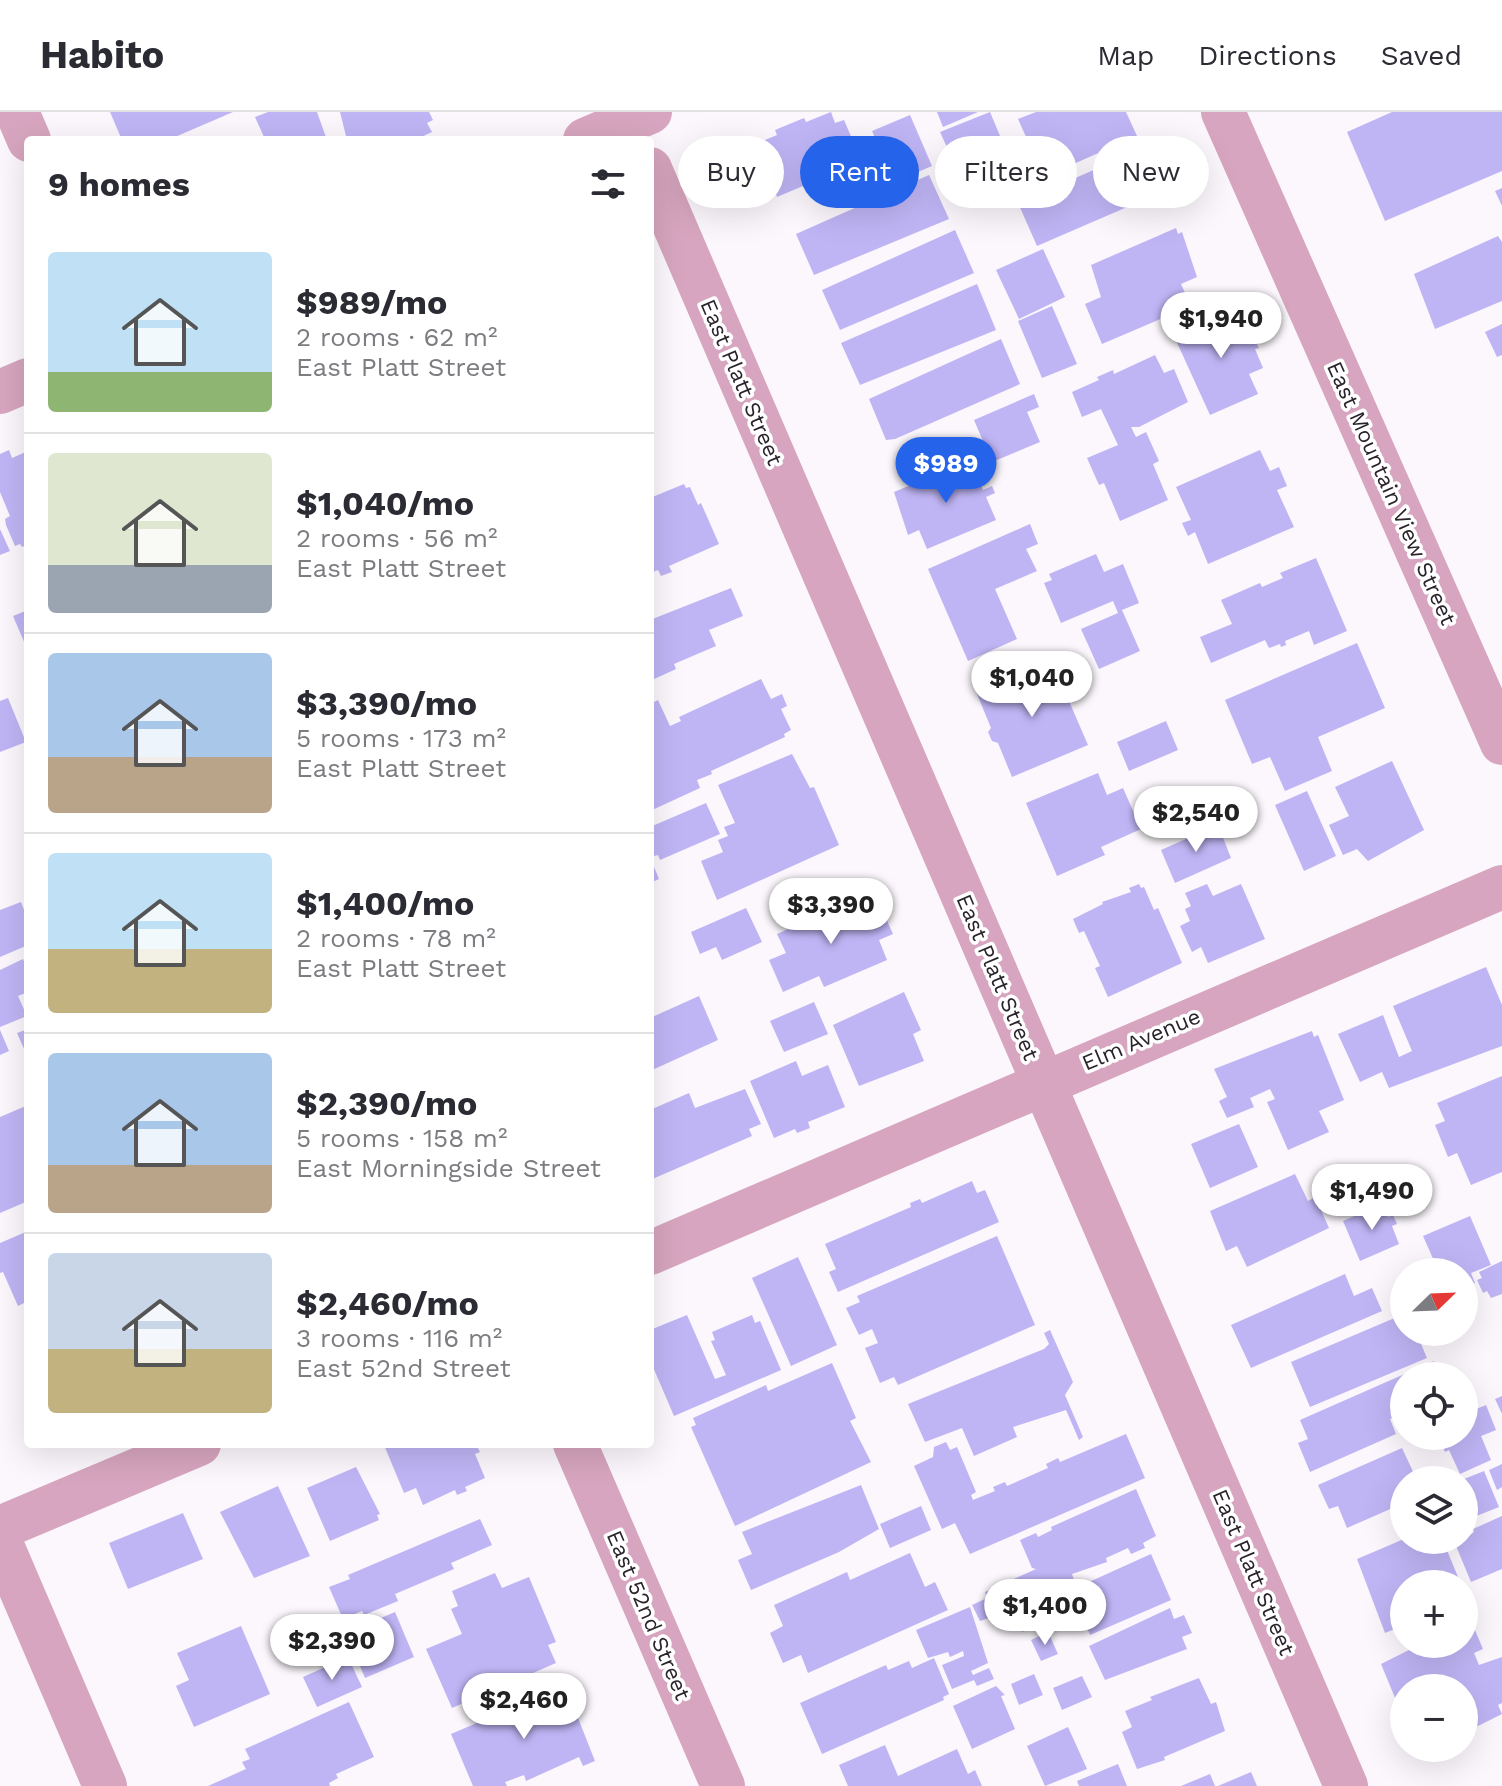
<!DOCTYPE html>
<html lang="en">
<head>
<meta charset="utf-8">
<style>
  body { margin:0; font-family:"Work Sans",sans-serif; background:#f2f2f3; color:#2b2b33; height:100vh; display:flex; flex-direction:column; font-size:30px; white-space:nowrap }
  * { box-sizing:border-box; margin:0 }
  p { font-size:26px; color:#7c7c81 }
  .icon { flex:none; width:44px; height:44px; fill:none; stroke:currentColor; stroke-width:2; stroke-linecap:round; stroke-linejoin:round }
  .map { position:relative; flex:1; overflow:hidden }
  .side { position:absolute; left:24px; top:24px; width:630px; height:1312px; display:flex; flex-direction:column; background:#fff; border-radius:8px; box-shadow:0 8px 32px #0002 }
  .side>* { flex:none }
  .hud { position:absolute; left:678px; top:24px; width:704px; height:72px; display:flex; gap:16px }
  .needle { width:52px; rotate:67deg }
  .tools { position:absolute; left:1390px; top:1146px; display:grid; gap:16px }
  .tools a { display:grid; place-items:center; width:88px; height:88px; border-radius:50%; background:#fff; box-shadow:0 8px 32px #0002; font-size:40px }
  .price { position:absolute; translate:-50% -68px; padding:0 18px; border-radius:28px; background:#fff; color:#222; font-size:26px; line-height:52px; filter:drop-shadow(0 2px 4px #0008) }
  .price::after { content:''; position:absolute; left:50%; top:48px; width:24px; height:18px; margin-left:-12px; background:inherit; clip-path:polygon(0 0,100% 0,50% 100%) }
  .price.current { background:#2563eb; color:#fff }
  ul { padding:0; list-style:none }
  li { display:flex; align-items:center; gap:24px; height:200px; padding:0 24px }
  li+li { border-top:2px solid #e1e1e2 }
  li span { display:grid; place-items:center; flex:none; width:224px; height:160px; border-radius:8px; color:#555 }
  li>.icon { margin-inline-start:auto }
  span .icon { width:96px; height:96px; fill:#fffc; stroke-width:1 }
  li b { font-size:34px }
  h2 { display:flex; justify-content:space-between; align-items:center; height:96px; padding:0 24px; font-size:34px }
  .pill { padding:0 28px; border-radius:36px; background:#fff; box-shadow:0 8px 32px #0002; font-size:28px; line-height:72px }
  .pill.current { background:#2563eb; color:#fff }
  header { display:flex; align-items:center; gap:48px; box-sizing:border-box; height:112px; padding:0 40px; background:#fff; border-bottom:2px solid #e1e1e2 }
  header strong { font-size:38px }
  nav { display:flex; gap:44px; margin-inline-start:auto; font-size:28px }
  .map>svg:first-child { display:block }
  .building { fill:#bfb5f5 }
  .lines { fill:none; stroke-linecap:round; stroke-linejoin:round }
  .minor { stroke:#d7a5bf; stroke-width:44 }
  .labels { text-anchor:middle; stroke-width:7; stroke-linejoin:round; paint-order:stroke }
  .street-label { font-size:22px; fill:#2a232c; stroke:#fff }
</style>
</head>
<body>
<header>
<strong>Habito</strong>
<nav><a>Map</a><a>Directions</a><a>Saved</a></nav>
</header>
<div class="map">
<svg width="1502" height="1674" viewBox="0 0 1502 1674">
  <rect width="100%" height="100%" fill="#fbf7fc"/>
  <!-- building -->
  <g class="building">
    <path d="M110,0H233L168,28H122Z"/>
    <path d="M268,0H317L327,28H258L264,25L255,5Z"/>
    <path d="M340,0H429L433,8L427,11L432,20L415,28H347Z"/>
    <path d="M831,0L835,11L844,8L866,59L844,68L848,76L817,89L810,71L777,85L774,76L761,81L746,47L759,41L755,32L777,23L775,18L804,6L806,10Z"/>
    <path d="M937,0H978L943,15Z"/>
    <path d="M990,0L1008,43L960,64L940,20Z"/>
    <path d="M1036,0H1126L1137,24L1044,65L1018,7Z"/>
    <path d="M1392,0H1502V59L1385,109L1347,20Z"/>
    <path d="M910,3L932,54L894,70L872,19Z"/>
    <path d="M1128,43L1148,86L1037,134L1018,91Z"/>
    <path d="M929,63L949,107L814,163L796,122Z"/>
    <path d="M1502,76V94L1495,79Z"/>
    <path d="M1176,116L1178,122L1182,120L1197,165L1181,172L1191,194L1102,232L1085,192L1101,185L1091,153Z"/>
    <path d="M955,118L974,161L840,218L822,178Z"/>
    <path d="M1498,124L1502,130V189L1435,217L1414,162Z"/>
    <path d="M1043,137L1065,185L1019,207L996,158Z"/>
    <path d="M977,172L996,218L860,273L841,231Z"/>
    <path d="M1052,194L1077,252L1042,266L1018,209Z"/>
    <path d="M1238,197L1259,236L1255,237L1263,256L1249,262L1258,282L1210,303L1174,224L1228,199L1229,201Z"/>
    <path d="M1502,212V243L1497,245L1485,220Z"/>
    <path d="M1001,227L1020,272L895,327L886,328L869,287Z"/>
    <path d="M1155,243L1164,261L1174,257L1188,290L1139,315H1131L1136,325L1146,320L1159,349L1153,352L1168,388L1120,409L1104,371L1099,373L1087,346L1118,333L1101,297L1082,305L1072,280L1099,268L1097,265L1113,258L1114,262Z"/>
    <path d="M1034,282L1039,295L1027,300L1040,330L992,350L974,308Z"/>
    <path d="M9,338L12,346L28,339V432L22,435L20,432L15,434L6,413L5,407L10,404L0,380V342Z"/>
    <path d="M1260,338L1270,359L1279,355L1287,374L1277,378L1294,415L1208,452L1195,420L1188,424L1182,411L1191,408L1176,375Z"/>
    <path d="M971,348L983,378L992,374L995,381L986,385L996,408L927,437L919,418L908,423L894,380Z"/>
    <path d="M684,372L686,376L690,375L698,393L701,391L719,432L669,454L672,460L661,464L658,458L650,461V386Z"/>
    <path d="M1030,412L1038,432L1026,437L1037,459L995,477L1017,527L968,549L928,457Z"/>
    <path d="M0,417L10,439L0,443Z"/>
    <path d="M1096,442L1104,460L1123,452L1139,491L1122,498L1140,539L1099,557L1081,517L1118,501L1113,489L1061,511L1044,471L1052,468L1049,462Z"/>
    <path d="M1316,446L1347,519L1314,533L1309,519L1285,529L1286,533L1281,535L1280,532L1269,536L1265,528L1211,551L1200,525L1232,512L1221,488L1260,471L1262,475L1283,466L1280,461Z"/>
    <path d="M731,476L743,504L709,518L716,534L674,552L676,557L652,568L650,508Z"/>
    <path d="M28,498V539L13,504Z"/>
    <path d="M1357,531L1385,596L1318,625L1332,659L1285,679L1270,645L1252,652L1225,588Z"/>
    <path d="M1052,550L1055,558L1062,555L1065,563L1059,566L1088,633L1012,665L998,631L992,629L988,620L991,616L977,582Z"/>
    <path d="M761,567L771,587L782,582L787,594L781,597L791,618L784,622L785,625L711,659L712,662L697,668L700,676L650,699V592L658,588L670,614L681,609L679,605Z"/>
    <path d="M8,586L26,630L0,640V589Z"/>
    <path d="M1166,609L1178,638L1129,659L1117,630Z"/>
    <path d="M792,642L810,676L814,675L839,733L717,788L701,749L723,740L718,728L728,724L724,715L735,711L718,673Z"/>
    <path d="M1392,649L1424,718L1368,749L1357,737L1343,743L1329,713L1349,704L1335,675Z"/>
    <path d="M1098,661L1107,683L1123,676L1141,717L1101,735L1105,743L1057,764L1026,691Z"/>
    <path d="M1307,679L1336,744L1304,759L1275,693Z"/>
    <path d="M706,691L720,722L660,748L658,743L654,744L650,735V715Z"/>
    <path d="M1218,713L1231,746L1175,771L1161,738Z"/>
    <path d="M650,745L659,767L650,771Z"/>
    <path d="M1139,772L1141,776L1144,775L1154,798L1158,796L1182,851L1108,885L1095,856L1100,854L1084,819L1079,821L1073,807L1103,792L1102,790L1131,780L1129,776Z"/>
    <path d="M1207,772L1213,784L1241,772L1265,827L1208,851L1201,835L1192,840L1180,814L1190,809L1185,797L1191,794L1185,781Z"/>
    <path d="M861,785L869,806L883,800L893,822L879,828L887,848L824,875L819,864L783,880L769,848L786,841L777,822Z"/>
    <path d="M21,790L28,808V833L0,845V798Z"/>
    <path d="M746,796L762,830L722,848L716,835L700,842L691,820Z"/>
    <path d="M23,847L28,859V880L18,884L27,904L0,915V858Z"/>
    <path d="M1486,855L1502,893V934L1389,976L1382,960L1360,970L1338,922L1383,903L1399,945L1412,939L1393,894Z"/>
    <path d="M904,880L921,918L913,922L924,949L859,974L833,913Z"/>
    <path d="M699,884L718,928L650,959V906Z"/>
    <path d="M814,890L828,922L784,940L770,909Z"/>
    <path d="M28,917V946L17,921Z"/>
    <path d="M0,918L9,939L0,943Z"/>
    <path d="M1312,919L1314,925L1318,923L1344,988L1319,999L1329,1020L1288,1038L1267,990L1275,987L1270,977L1250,986L1254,995L1227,1006L1219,989L1227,985L1214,957Z"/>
    <path d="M796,949L802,964L828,953L845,995L808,1010L810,1016L797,1021L795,1017L774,1026L750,969Z"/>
    <path d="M1502,964V1060L1471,1073L1457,1041L1448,1045L1435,1013L1445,1009L1437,991Z"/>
    <path d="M745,977L761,1012L749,1017L752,1024L650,1068V998L689,981L695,996Z"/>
    <path d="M28,993V1089L0,1101V1005Z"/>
    <path d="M1239,1012L1258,1055L1210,1076L1191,1032Z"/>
    <path d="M1295,1062L1308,1089L1315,1085L1329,1116L1247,1155L1237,1134L1226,1139L1210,1099Z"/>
    <path d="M972,1069L977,1081L985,1078L999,1110L838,1180L829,1160L836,1157L825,1132L911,1095L910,1091L920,1087L922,1091Z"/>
    <path d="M1382,1092L1388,1105L1393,1103L1397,1112L1392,1114L1399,1132L1360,1149L1343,1109Z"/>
    <path d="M1470,1104L1491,1153L1471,1161L1475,1171L1464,1176V1160H1439L1423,1124Z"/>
    <path d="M28,1119V1189L18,1194L3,1160L0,1161V1131Z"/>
    <path d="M997,1124L1035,1213L898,1273L894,1265L880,1271L865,1236L878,1231L872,1217L859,1223L846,1196L860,1190L857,1184Z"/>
    <path d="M798,1145L837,1233L791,1254L752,1166Z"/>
    <path d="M1502,1149V1182L1491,1186L1487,1179L1483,1181L1477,1168L1482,1166L1479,1160Z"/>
    <path d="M1345,1162L1354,1184L1372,1176L1382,1199L1251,1256L1231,1213Z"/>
    <path d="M1404,1202V1220H1416L1427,1246L1310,1295L1291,1250Z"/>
    <path d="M687,1203L715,1267L726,1263L711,1229L715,1228L712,1220L752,1203L755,1211L760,1209L781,1258L674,1304L650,1248V1218Z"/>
    <path d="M1050,1218L1073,1270L1065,1283L1083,1325L1079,1328L1066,1298L1013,1315L1017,1325L974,1344L962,1316L925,1330L908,1292L1044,1237L1049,1232L1044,1221Z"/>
    <path d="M1434,1249L1440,1264H1404V1300L1390,1307L1396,1322L1310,1360L1298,1331L1308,1327L1300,1308Z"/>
    <path d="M832,1251L856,1306L850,1309L871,1350L735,1414L691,1315L696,1313L693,1306L766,1273L768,1279Z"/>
    <path d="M1502,1284V1302L1495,1287Z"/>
    <path d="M1486,1293L1496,1318L1481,1324L1491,1348L1460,1362L1449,1338L1445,1340L1438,1324H1464V1302Z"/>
    <path d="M1126,1322L1145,1366L970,1442L955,1411L942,1417L914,1354L933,1345L934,1335L946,1330L950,1338L957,1335L976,1380L971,1383L973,1388L995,1379L993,1375L1005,1370L1007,1374L1048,1356L1046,1352L1058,1346L1060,1350Z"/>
    <path d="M476,1332L480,1340L475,1342L485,1366L465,1375L467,1379L457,1383L455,1378L423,1393L416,1376L404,1381L384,1333Z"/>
    <path d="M1402,1336L1417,1368H1404V1391L1347,1416L1338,1394L1329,1397L1318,1373Z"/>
    <path d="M1502,1352V1375L1497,1378L1489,1358Z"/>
    <path d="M356,1355L380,1402L377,1403L379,1408L330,1429L307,1376Z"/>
    <path d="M1484,1359L1499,1395L1464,1409V1367Z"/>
    <path d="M861,1373L879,1417L839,1440L751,1478L738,1448L752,1442L742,1420Z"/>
    <path d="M278,1374L310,1444L254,1466L220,1400Z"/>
    <path d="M1136,1377L1156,1424L1143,1431L1145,1436L1131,1442L1128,1436L1106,1446L1107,1450L1072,1462L1074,1468L1047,1480L1058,1504L1022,1520L1013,1498L980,1509L972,1493L987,1486L985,1480L1036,1457L1032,1456L1020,1428L1036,1421L1038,1425L1052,1418L1051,1415Z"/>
    <path d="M921,1394L931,1418L890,1436L880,1412Z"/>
    <path d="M183,1401L203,1447L128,1477L109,1431Z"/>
    <path d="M1502,1404V1457L1471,1470L1454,1429L1464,1428L1474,1420L1473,1417Z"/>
    <path d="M480,1407L492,1433L451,1451L454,1457L395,1482L398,1489L364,1503L362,1499L343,1507L329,1475L350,1467L348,1463Z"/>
    <path d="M1404,1427L1429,1428L1432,1436L1444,1431L1458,1465L1449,1472H1404V1517L1402,1514L1385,1521L1357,1447Z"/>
    <path d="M910,1441L925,1475L935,1470L948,1498L808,1561L801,1543L783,1551L770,1521L783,1514L774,1493L847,1460L850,1468Z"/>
    <path d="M1151,1442L1171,1488L1090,1523L1081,1500L1088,1497L1078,1475Z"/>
    <path d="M495,1461L502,1476L529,1465L556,1530L548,1533L556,1551L452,1596L426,1537L462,1522L451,1497L458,1494L452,1479Z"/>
    <path d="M970,1495L988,1551L971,1559L973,1563L989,1556L994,1567L977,1574L974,1568L952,1577L942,1553L964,1544L963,1539L950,1545L948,1540L928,1546L916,1518Z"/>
    <path d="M1170,1496L1174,1507L1184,1503L1192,1521L1182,1525L1187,1537L1105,1568L1089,1534Z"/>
    <path d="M395,1500L414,1545L365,1566L346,1521Z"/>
    <path d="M1472,1511L1483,1537L1474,1541L1479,1553L1502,1545V1591L1498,1593L1502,1602L1464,1621V1576H1404V1590L1398,1593L1381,1552L1421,1532H1464V1514Z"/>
    <path d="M241,1514L270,1582L194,1615L176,1574L189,1568L177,1541Z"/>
    <path d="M1048,1520L1058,1542L1041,1549L1031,1528Z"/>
    <path d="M348,1545L362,1575L317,1595L303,1565Z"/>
    <path d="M934,1546L949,1582L943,1585L944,1588L822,1642L800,1591L886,1553L888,1558L909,1549L912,1556Z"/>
    <path d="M1034,1562L1043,1583L1019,1593L1011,1572Z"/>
    <path d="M1082,1564L1092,1585L1062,1598L1053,1576Z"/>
    <path d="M1199,1566L1211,1592L1216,1590L1225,1619L1164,1645L1165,1648L1137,1657L1122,1620L1132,1615L1125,1599L1152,1588L1150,1585Z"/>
    <path d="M565,1573L595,1649L583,1654L579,1645L526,1669L524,1663L505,1670L507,1674H473L451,1622Z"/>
    <path d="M996,1574L1005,1583L1001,1584L1015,1617L972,1637L953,1594Z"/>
    <path d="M349,1590L374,1645L336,1662L338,1666L329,1671L330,1674H208L246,1657L242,1650L250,1647L245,1637Z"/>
    <path d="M1068,1615L1087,1657L1045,1674L1027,1634Z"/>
    <path d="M885,1633L898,1664L957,1637L968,1662L975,1658L982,1674H848L839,1653Z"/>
    <path d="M1118,1652L1127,1674H1079L1077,1669Z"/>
    <path d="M1251,1660L1257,1674H1218Z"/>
    <path d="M1210,1662L1215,1674H1181Z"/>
  </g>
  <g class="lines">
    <!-- minor -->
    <g class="minor">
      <path d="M17,0L29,28"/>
      <path d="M1223,0L1502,631"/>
      <path d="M585,28L650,0"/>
      <path d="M650,57L1346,1674"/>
      <path d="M0,280L28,268"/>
      <path d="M650,1141L1502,775"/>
      <path d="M575,1332L723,1674"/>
      <path d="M0,1416L199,1332"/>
      <path d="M0,1429L105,1674"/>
    </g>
  </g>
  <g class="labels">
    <!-- street labels -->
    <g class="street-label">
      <text transform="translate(742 270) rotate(67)" y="8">East Platt Street</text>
      <text transform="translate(1392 381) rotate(66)" y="8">East Mountain View Street</text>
      <text transform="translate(998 865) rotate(67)" y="8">East Platt Street</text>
      <text transform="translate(1141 927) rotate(-23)" y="8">Elm Avenue</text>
      <text transform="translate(1254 1460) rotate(67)" y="8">East Platt Street</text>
      <text transform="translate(649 1503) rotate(67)" y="8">East 52nd Street</text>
    </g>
  </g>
</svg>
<div class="tools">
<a><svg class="needle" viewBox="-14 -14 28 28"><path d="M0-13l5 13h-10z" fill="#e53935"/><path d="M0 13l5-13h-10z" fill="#7c7c81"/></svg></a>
<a><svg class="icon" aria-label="locate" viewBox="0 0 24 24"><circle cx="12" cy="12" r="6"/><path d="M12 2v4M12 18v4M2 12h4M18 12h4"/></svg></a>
<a><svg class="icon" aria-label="layers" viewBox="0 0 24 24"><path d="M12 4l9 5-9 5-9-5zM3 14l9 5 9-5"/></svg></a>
<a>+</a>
<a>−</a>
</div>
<b class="price" style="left:1221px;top:248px">$1,940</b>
<b class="price current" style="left:946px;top:393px">$989</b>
<b class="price" style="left:1032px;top:607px">$1,040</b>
<b class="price" style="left:1196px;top:742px">$2,540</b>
<b class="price" style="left:831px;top:834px">$3,390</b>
<b class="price" style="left:1372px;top:1120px">$1,490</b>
<b class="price" style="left:1045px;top:1535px">$1,400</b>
<b class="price" style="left:332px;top:1570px">$2,390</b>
<b class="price" style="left:524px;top:1629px">$2,460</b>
<div class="hud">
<a class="pill">Buy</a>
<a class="pill current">Rent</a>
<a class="pill">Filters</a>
<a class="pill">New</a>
</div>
<section class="side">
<h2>9 homes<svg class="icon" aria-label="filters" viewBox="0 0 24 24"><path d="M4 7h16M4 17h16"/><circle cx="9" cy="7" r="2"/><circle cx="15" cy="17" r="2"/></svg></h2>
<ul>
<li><span style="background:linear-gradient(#bfe0f5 75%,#8fb573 0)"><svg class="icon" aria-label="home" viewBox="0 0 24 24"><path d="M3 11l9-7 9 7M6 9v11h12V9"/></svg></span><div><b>$989/mo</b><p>2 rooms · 62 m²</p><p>East Platt Street</p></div></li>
<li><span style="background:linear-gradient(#dfe7d0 70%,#9aa5b1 0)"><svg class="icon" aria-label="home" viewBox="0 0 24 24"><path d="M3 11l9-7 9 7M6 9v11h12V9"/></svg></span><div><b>$1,040/mo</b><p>2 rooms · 56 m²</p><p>East Platt Street</p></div></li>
<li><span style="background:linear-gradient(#a9c7e8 65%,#b9a48a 0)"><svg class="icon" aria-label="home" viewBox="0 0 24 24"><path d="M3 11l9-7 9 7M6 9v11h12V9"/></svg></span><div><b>$3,390/mo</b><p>5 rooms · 173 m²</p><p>East Platt Street</p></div></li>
<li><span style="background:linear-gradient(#bfe0f5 60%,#c2b280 0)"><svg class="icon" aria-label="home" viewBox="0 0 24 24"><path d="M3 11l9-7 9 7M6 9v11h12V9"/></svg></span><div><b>$1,400/mo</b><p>2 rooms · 78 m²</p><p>East Platt Street</p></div></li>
<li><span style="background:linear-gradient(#a9c7e8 70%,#b9a48a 0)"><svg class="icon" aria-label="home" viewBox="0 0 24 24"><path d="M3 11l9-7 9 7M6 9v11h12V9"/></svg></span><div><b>$2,390/mo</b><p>5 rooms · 158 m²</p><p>East Morningside Street</p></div></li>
<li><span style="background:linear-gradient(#c9d6e8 60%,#c2b280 0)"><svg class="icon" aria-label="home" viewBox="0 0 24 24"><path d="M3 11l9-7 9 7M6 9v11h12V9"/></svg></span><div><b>$2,460/mo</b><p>3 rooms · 116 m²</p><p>East 52nd Street</p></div></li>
</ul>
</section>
</div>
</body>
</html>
